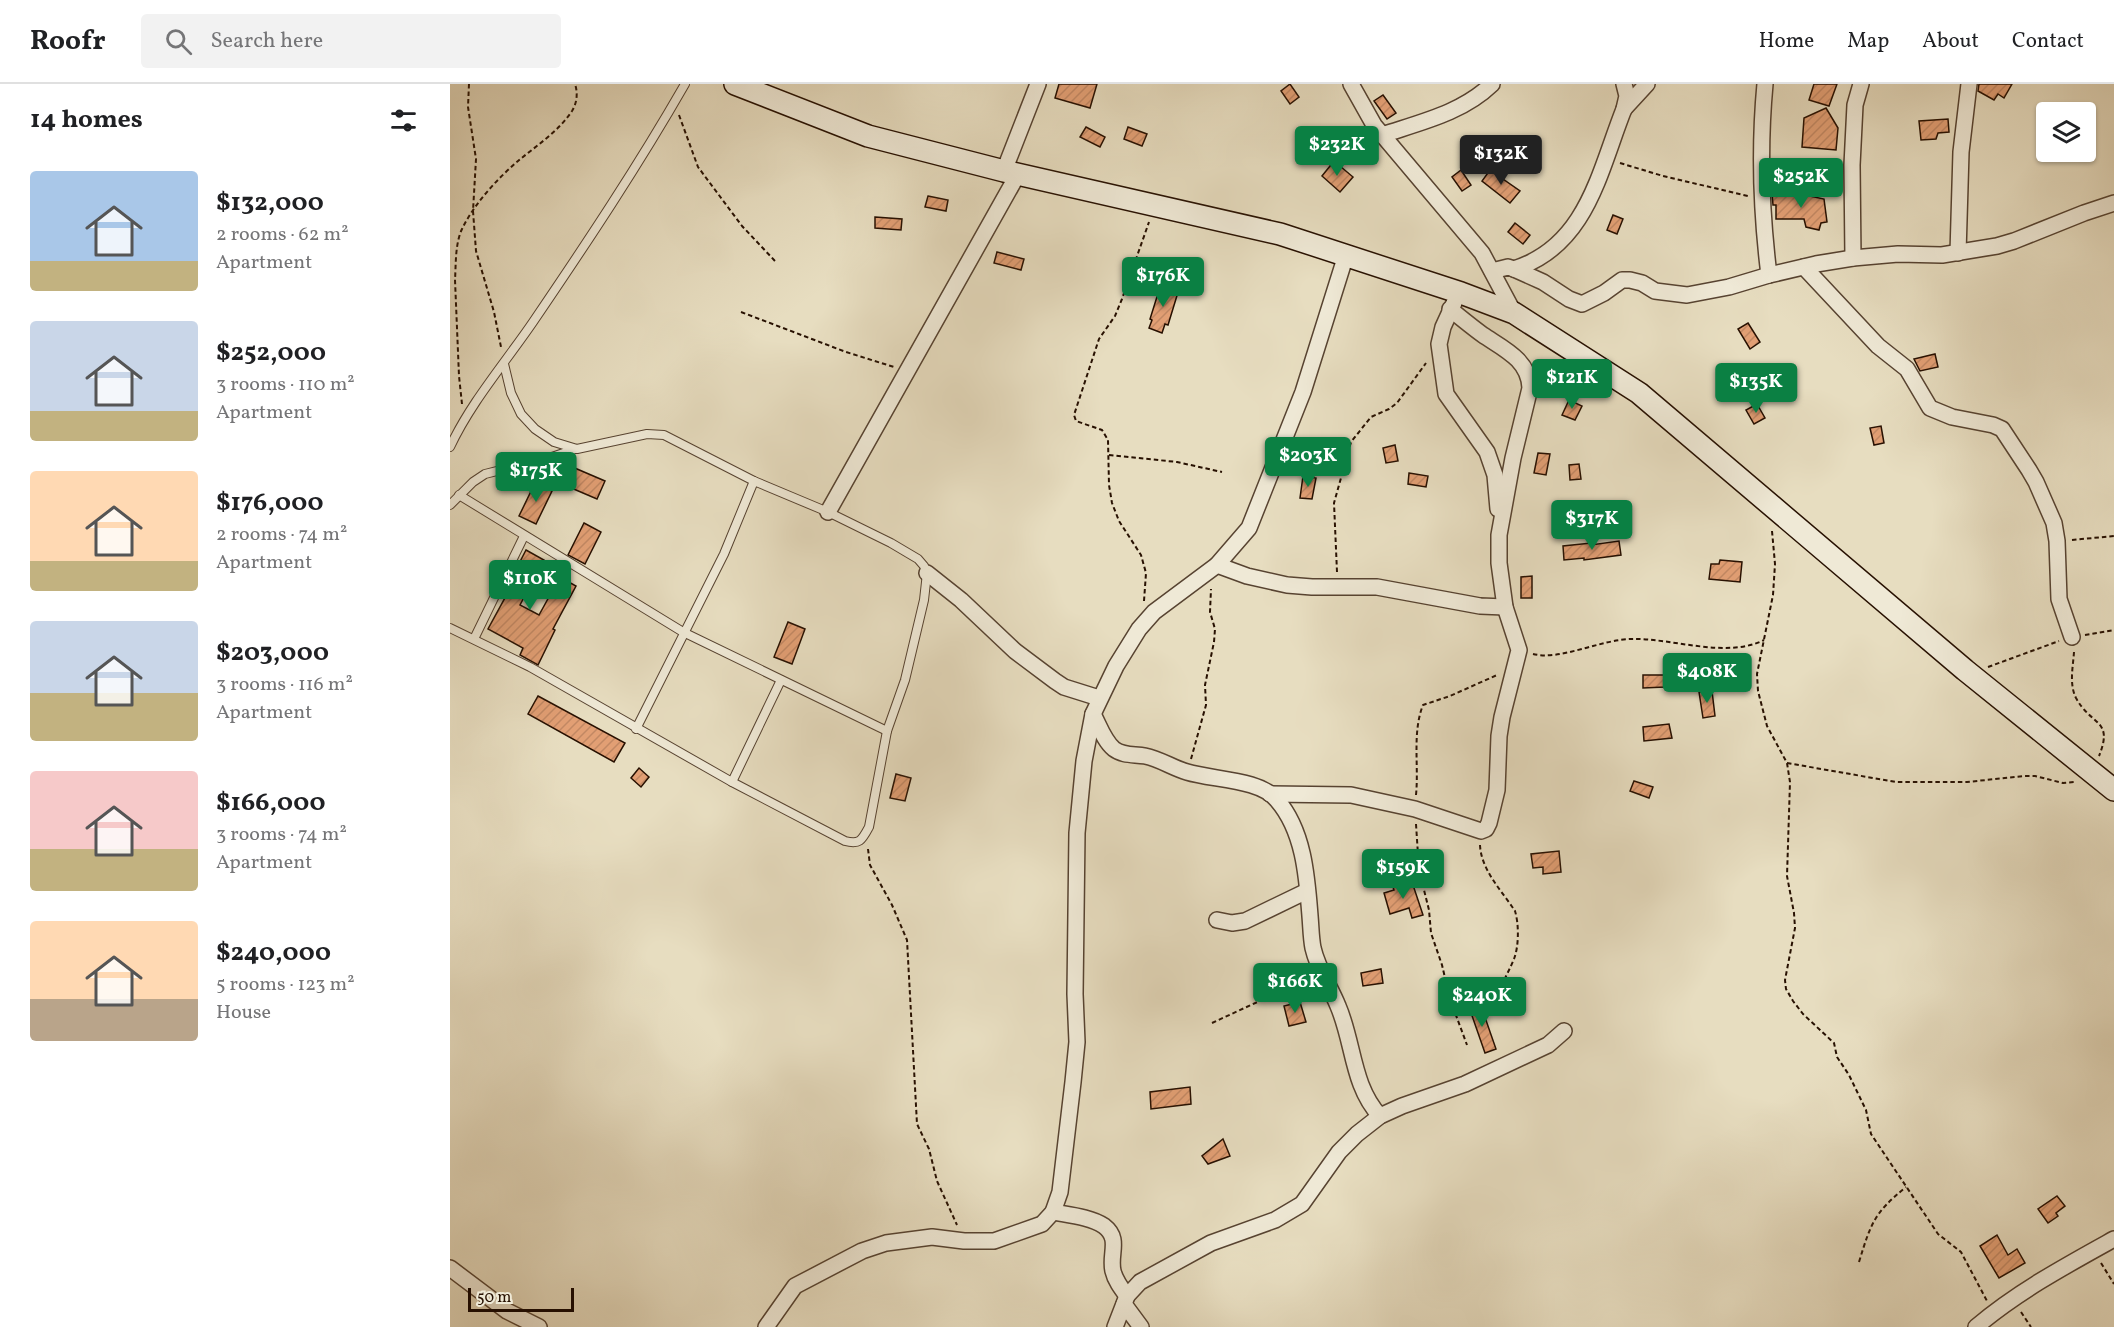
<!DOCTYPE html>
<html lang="en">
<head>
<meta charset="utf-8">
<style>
  body { margin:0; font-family:Vollkorn,serif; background:#f2f2f2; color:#202124; height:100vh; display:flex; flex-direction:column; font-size:22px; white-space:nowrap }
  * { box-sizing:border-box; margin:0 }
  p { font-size:20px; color:#757577 }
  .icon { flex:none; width:33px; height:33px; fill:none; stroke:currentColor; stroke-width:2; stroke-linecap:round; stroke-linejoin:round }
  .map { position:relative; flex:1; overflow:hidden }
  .drawer { display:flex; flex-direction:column; background:#fff; width:450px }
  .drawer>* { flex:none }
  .buttons { position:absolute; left:1586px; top:18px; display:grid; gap:12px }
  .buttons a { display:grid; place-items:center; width:60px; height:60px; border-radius:6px; background:#fff; box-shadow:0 2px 4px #0004; font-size:30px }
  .scale { position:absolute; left:18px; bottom:15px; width:106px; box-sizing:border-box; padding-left:6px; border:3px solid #271001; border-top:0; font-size:16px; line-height:21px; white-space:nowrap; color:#271001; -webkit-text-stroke:4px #efe9d6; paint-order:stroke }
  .price { position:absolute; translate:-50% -51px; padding:0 14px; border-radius:6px; background:#0b8043; color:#fff; font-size:20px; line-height:39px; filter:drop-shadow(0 2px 3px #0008) }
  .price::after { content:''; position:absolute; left:50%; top:36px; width:18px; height:14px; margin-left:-9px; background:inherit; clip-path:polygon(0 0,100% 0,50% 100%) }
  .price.active { background:#222; color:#fff }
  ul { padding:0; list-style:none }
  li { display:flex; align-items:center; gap:18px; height:150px; padding:0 30px }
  li span { display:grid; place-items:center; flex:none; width:168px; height:120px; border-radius:6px; color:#555 }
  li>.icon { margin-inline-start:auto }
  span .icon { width:72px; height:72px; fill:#fffc; stroke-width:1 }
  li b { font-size:26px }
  h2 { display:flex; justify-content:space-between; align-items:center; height:72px; padding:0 30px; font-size:26px }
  header { display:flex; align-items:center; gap:36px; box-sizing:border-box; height:84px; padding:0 30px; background:#fff; border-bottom:2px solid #e0e0e0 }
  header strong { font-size:28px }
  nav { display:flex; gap:33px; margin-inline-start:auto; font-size:21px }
  .search { width:420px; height:54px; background:#f2f2f2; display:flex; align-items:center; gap:15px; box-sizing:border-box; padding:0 21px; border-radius:6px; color:#757577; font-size:22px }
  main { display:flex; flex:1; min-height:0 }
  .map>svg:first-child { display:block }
  .building { fill:url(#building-hatch); stroke:#271001; stroke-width:1.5 }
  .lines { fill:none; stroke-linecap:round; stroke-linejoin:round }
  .service-casing { stroke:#574331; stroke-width:10 }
  .minor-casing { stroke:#574331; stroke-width:18 }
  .secondary-casing { stroke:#271001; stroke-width:24 }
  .path { stroke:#271001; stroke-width:2; stroke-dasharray:4.5 3; stroke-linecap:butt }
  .service { stroke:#efe9d6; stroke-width:8 }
  .minor { stroke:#efe9d6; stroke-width:15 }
  .secondary { stroke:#efe9d6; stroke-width:21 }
</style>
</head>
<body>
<header>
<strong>Roofr</strong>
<div class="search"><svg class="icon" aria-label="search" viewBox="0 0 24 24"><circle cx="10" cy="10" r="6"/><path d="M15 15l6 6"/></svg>Search here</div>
<nav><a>Home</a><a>Map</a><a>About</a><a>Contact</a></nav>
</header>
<main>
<section class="drawer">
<h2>14 homes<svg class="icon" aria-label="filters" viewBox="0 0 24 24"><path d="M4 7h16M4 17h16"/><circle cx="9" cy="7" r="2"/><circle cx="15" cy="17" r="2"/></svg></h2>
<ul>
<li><span style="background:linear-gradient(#a9c7e8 75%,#c2b280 0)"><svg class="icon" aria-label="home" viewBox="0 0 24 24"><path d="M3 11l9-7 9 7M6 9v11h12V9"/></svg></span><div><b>$132,000</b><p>2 rooms · 62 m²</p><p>Apartment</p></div></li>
<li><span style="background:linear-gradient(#c9d6e8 75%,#c2b280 0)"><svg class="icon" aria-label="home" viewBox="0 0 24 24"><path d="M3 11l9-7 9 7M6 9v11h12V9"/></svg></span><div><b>$252,000</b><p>3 rooms · 110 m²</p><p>Apartment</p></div></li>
<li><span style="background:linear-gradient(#ffd9b3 75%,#c2b280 0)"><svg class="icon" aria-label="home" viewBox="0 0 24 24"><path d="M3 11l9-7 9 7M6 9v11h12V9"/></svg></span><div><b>$176,000</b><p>2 rooms · 74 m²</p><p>Apartment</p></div></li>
<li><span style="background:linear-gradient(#c9d6e8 60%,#c2b280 0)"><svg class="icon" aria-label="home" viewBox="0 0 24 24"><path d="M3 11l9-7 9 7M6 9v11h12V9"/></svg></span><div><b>$203,000</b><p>3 rooms · 116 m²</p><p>Apartment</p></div></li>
<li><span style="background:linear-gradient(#f6c9c9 65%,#c2b280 0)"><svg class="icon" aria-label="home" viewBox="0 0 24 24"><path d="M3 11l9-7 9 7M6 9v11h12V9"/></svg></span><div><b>$166,000</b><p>3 rooms · 74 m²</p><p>Apartment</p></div></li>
<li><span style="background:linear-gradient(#ffd9b3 65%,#b9a48a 0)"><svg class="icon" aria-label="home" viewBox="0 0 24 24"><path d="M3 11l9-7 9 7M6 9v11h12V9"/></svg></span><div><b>$240,000</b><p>5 rooms · 123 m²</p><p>House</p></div></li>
</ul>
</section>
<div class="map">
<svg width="1664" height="1243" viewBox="0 0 1664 1243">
  <defs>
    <pattern id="building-hatch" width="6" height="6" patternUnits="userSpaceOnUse" patternTransform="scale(1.5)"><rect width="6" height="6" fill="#e29f74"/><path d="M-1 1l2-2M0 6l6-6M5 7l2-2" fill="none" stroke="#c28863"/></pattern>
  </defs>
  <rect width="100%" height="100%" fill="#e7ddc0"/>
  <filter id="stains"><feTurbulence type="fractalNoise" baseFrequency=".00333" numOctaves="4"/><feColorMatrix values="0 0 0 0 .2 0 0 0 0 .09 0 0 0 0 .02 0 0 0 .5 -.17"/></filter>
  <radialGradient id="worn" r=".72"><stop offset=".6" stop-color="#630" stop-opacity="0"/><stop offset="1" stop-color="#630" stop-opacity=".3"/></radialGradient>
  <!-- building -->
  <g class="building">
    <path d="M609,0H647L640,24L605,14Z"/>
    <path d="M840,0L849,13L840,20L831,7Z"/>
    <path d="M1364,0H1387L1379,22L1359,16Z"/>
    <path d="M1529,0H1562L1554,14L1548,10L1544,16L1528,7Z"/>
    <path d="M933,11L946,29L937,35L924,17Z"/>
    <path d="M1376,24L1388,44L1386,66L1352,63L1354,34Z"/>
    <path d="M1498,35L1499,48L1488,49L1486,55L1471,56L1469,37Z"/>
    <path d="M636,43L655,53L650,63L630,53Z"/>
    <path d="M678,43L697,50L692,62L674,55Z"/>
    <path d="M884,77L903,93L890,108L872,92Z"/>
    <path d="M1011,86L1021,101L1012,107L1002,93Z"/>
    <path d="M1040,86L1070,107L1060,119L1032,97Z"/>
    <path d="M1322,109H1346L1374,115L1377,138L1371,139L1369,146L1356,143L1354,135H1326V121H1323Z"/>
    <path d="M478,112L498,116L496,127L475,123Z"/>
    <path d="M1163,131L1173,135L1167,150L1157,146Z"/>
    <path d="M425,133L452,135L451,146L425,144Z"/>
    <path d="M1065,139L1080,151L1073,160L1058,148Z"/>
    <path d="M547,168L574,175L571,186L544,179Z"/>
    <path d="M711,200L729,205L718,241L715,240L712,249L699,244L702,236L700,235Z"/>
    <path d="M1298,239L1310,258L1300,265L1288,245Z"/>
    <path d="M1485,270L1488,283L1470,287L1464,275Z"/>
    <path d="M1119,316L1132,322L1125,336L1112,331Z"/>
    <path d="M1307,320L1315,334L1304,340L1296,326Z"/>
    <path d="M1431,342L1434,359L1424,361L1420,344Z"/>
    <path d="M945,361L948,377L936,379L933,364Z"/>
    <path d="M1088,369L1100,370L1096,391L1084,389Z"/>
    <path d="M113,379L155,397L147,415L105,397Z"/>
    <path d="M1129,380L1131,395L1120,396L1119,381Z"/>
    <path d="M959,389L978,392L976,403L958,400Z"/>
    <path d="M853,392L866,394L862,415L850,414Z"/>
    <path d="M85,399L102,407L86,440L69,432Z"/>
    <path d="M1128,424L1129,439L1107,441L1106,426Z"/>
    <path d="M134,439L151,448L135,480L118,471Z"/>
    <path d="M1169,457L1171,471L1134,476V474L1114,476L1113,462L1141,459V461Z"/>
    <path d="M76,466L94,476L70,521L89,531L110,493L126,502L103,545L105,546L88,581L70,571L73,564L38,545L62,501L59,499Z"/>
    <path d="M1270,476L1292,478L1290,498L1259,495L1261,480H1269Z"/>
    <path d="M1082,492V514H1071V493Z"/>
    <path d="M338,538L355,545L342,580L324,573Z"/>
    <path d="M1193,591H1215V603L1193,604Z"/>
    <path d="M1262,607L1265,632L1253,634L1249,608Z"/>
    <path d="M88,612L175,659L164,678L78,630Z"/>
    <path d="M1219,640L1222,654L1194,657L1193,643Z"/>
    <path d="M189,684L199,693L191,703L181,694Z"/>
    <path d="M446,690L461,694L455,717L440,714Z"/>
    <path d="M1184,697L1203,703L1199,714L1180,707Z"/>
    <path d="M1109,767L1111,788L1093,790V783L1083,784L1081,770Z"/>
    <path d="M953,796L956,804L963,801L973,831L962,834L959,824L940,830L934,809L944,806L942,800Z"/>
    <path d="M931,885L933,899L913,902L911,889Z"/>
    <path d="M850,918L856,938L839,942L834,922Z"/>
    <path d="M1030,919L1046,965L1035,969L1019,923Z"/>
    <path d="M740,1003L741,1020L701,1025L700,1008Z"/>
    <path d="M773,1055L780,1072L758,1080L752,1072Z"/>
    <path d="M1607,1112L1615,1122L1606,1129L1608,1132L1598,1139L1588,1125Z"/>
    <path d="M1547,1151L1558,1171L1567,1165L1575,1179L1549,1194L1530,1162Z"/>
  </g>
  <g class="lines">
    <defs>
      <g id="service">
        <path d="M0,363C21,318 55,279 83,238C136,160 188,82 235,0"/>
        <path d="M9,411L233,548L437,647"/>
        <path d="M0,421L23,398L35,390L99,374L125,365"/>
        <path d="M0,544L80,583L282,698L395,757C410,761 412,756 419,743L437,647L455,596L474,516L477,489L474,482L468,475L441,459L378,428L304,397L214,351L197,350L127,365L104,358L85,345L71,330L61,309L54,280"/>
        <path d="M24,555L74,452"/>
        <path d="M186,645L274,470L304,397"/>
        <path d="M282,698L331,596"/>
      </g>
      <g id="minor">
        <path d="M901,0L924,41L1032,169L1064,229"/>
        <path d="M1315,0C1309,64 1311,127 1319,191"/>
        <path d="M1174,25L1197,0"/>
        <path d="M932,51C971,38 1012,29 1042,0"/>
        <path d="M554,87L588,0"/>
        <path d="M1508,169L1511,68L1519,0"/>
        <path d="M1403,174L1402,81L1405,21L1411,0"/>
        <path d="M1354,183L1428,262L1457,285L1480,324L1502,333L1543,341L1552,345L1579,386L1586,398L1604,439L1607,457L1609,515L1622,553"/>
        <path d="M1064,185C1137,162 1149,88 1174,25L1177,12L1174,0"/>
        <path d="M1042,187L1058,183L1064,185L1093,198L1119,215L1132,220L1154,209L1172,196H1180L1192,199L1205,207L1237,211L1279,203L1319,191L1366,180L1403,174L1448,170L1492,171L1547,162L1564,157L1634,129L1664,119"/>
        <path d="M1004,219L993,243L989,260L996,310L1037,368L1045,391L1048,425"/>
        <path d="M378,428L568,90"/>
        <path d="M767,481L797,492L837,501L862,503H927L1030,522L1055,523"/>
        <path d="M477,489L511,516L565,567L605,597L614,603L649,614"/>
        <path d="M643,630C649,641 654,657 664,665C673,672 685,670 695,672C710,675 723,684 737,688C763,696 810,695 827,716C854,747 857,793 860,832C861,843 861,854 863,864C868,886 880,902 888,922C904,959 902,1002 930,1032"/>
        <path d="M820,710L901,711L965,725L1031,747L1036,745L1039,739L1047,706L1049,652L1052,633L1069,566L1055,523L1049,479V451L1063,374L1080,304C1079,276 1054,265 1033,251C1022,243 1011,234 1000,225"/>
        <path d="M767,836L782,839L795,837L857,807"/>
        <path d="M603,1128C619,1131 641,1133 654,1142C671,1155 659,1170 663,1187C665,1196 671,1204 677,1212"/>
        <path d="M0,1184L57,1227L89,1243"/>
        <path d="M674,1220L691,1243"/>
        <path d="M316,1243L345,1202L412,1167L436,1159L482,1153L514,1157H544L592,1140L603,1128L610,1108L623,998L627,958L625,910L627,749L634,677L643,630L666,582L689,545L704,528L767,481L799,444L853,308L896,171"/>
        <path d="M665,1243L677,1212L690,1198L761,1159L825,1136L852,1120L889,1068L907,1050L930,1032L952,1022L1015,1000L1098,961L1114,947"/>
        <path d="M1526,1243C1567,1208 1617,1181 1664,1155"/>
      </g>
      <path id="secondary" d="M285,0L418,52L554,87L830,150L1011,209L1064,229L1189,309L1515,586L1664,706"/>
    </defs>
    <!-- service casing -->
    <use href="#service" class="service-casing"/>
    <!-- minor casing -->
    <use href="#minor" class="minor-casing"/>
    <!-- secondary casing -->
    <use href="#secondary" class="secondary-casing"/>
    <!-- path -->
    <g class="path">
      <path d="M19,0L18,23L26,75L23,127L26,167L44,228L51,263"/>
      <path d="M229,31L248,83L292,142L325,177"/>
      <path d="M1170,79L1213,92L1298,112"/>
      <path d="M291,228L396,268L444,283"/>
      <path d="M12,320L9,292L5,196C6,180 5,160 12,145C24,120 47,95 68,77C86,62 109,47 122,27C127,19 128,9 125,0"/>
      <path d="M659,371L727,378L772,388"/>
      <path d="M1322,447L1325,480L1323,511L1307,590L1308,607L1317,642L1337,679L1340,698L1337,792L1344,829L1345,844L1335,896L1336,905L1343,917L1353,930L1384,959L1387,973L1399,991L1416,1026L1421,1050L1488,1150L1511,1168L1537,1217"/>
      <path d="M1622,456L1664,452"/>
      <path d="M887,488L884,419L901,358L921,333L939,325L947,319L976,279"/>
      <path d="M694,517L696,489L691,471L669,437L662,419L659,401L658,356L652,346L626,337L624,331L649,255L665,232L672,215L699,138"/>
      <path d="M1635,551L1664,546"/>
      <path d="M1624,568C1623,583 1619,600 1626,614C1641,642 1664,635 1649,672"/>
      <path d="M1083,570C1110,577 1152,555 1182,555C1223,554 1276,575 1314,556"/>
      <path d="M1538,583L1609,557"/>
      <path d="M741,675L756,621L755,601L764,558L765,545L760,528L761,505"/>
      <path d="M1337,679L1446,698H1517L1574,692H1585L1613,699L1625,698"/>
      <path d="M966,711C969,681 962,649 973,621L1000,612L1047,591"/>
      <path d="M966,740L969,786L979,826L981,849L992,881L1000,915L1017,961"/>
      <path d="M1030,761C1031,786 1052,807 1065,827C1069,840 1069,862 1064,875C1058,890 1050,900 1049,917"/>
      <path d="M418,765L420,781L442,821L457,856L467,1040L479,1065L487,1097L507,1141"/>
      <path d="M762,939L842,902L861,896"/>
      <path d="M1409,1178C1421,1139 1424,1129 1456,1103"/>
      <path d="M1651,1179L1664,1200"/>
      <path d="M1571,1228L1581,1243"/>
    </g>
    <!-- service -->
    <use href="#service" class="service"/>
    <!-- minor -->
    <use href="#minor" class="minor"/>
    <!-- secondary -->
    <use href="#secondary" class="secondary"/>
  </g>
  <rect width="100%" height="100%" filter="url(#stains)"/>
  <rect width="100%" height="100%" fill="url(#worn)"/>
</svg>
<div class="buttons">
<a><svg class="icon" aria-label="layers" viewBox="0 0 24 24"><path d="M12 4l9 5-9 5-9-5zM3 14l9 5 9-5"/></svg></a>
</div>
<div class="scale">50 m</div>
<b class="price" style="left:887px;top:93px">$232K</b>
<b class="price active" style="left:1051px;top:102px">$132K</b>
<b class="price" style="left:1351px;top:125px">$252K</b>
<b class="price" style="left:713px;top:224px">$176K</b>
<b class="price" style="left:1122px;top:326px">$121K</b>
<b class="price" style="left:1306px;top:330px">$135K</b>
<b class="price" style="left:858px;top:404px">$203K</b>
<b class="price" style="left:86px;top:419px">$175K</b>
<b class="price" style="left:1142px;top:467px">$317K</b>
<b class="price" style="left:80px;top:527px">$110K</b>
<b class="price" style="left:1257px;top:620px">$408K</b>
<b class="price" style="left:953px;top:816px">$159K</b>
<b class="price" style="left:845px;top:930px">$166K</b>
<b class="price" style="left:1032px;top:944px">$240K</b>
</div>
</main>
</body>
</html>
